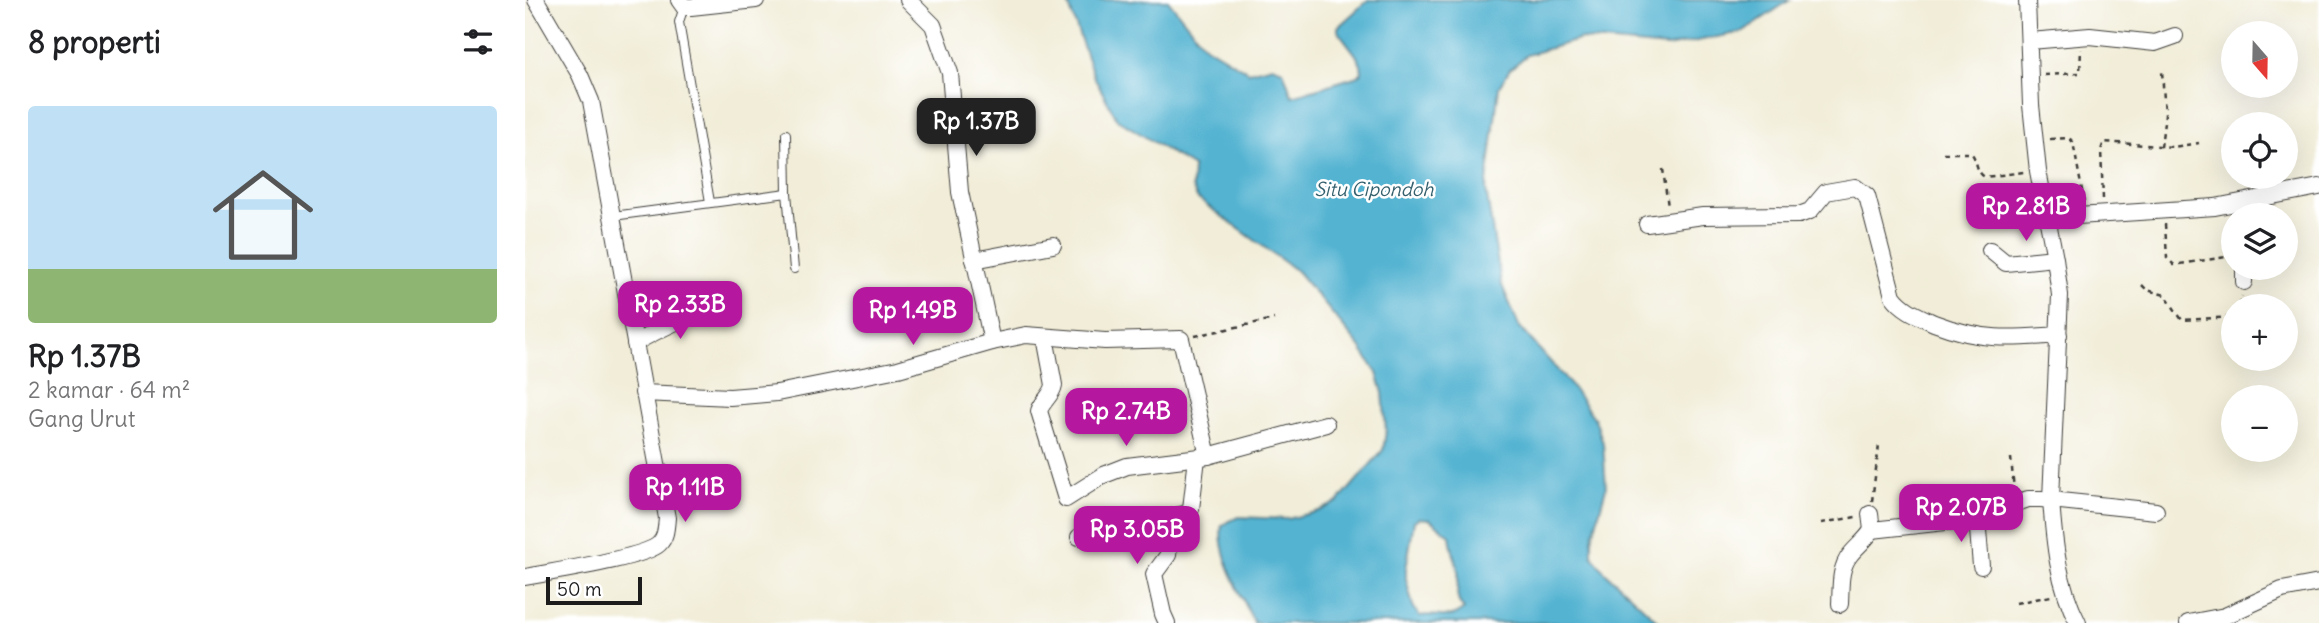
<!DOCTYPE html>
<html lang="id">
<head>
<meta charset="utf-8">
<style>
  body { margin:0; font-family:Delius,sans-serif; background:#f6f6f6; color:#202124; height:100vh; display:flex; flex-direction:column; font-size:26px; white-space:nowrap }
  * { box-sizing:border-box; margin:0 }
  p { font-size:23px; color:#757577 }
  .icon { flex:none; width:38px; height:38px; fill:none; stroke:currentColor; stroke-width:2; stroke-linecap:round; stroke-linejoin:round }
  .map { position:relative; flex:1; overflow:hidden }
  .sheet { display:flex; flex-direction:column; background:#fff; width:525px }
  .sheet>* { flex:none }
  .needle { width:46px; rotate:160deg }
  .fabs { position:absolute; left:1696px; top:21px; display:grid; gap:14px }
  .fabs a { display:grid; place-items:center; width:77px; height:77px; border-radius:50%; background:#fff; box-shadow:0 7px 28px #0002; font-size:35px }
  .scale { position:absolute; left:21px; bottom:18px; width:96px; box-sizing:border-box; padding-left:7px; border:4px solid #1c1c1c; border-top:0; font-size:19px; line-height:24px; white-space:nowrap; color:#1c1c1c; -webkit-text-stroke:5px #fff; paint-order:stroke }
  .price { position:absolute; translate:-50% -60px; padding:0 16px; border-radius:14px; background:#b5179e; color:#fff; font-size:23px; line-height:46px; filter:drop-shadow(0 2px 4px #0008) }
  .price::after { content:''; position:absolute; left:50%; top:42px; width:21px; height:16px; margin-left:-10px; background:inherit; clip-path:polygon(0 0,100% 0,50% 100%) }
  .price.current { background:#222; color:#fff }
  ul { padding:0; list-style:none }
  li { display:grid; align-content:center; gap:14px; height:371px; padding:0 28px }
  li span { display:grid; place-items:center; height:217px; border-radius:7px; color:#555 }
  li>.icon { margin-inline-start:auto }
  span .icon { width:126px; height:126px; fill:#fffc; stroke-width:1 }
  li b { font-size:30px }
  h2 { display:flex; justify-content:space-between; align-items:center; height:84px; padding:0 28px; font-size:30px }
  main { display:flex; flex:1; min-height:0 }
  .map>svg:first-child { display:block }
  .water { fill:#52b3d1; stroke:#376876; stroke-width:2; fill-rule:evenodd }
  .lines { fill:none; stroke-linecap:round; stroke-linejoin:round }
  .service-casing { stroke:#3c3b38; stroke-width:10 }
  .minor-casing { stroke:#3c3b38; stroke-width:18 }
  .path { stroke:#3c3b38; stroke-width:2.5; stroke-dasharray:5 5; stroke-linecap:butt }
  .service { stroke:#fff; stroke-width:8 }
  .minor { stroke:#fff; stroke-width:16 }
  .labels { text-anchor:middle; stroke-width:5; stroke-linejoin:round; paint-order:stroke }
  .water-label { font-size:19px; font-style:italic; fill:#34606d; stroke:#fff }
</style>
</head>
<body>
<main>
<section class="sheet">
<h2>8 properti<svg class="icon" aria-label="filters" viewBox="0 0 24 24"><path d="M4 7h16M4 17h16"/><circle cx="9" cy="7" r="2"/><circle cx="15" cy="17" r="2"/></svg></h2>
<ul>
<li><span style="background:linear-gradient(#bfe0f5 75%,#8fb573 0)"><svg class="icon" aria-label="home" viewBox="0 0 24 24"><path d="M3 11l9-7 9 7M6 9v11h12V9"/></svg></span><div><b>Rp 1.37B</b><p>2 kamar · 64 m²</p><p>Gang Urut</p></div></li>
</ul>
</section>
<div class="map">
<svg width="1794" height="623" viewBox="0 0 1794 623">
  <rect width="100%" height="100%" fill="#fff"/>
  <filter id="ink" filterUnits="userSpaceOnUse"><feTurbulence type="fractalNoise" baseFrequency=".0143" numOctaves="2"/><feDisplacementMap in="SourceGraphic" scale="14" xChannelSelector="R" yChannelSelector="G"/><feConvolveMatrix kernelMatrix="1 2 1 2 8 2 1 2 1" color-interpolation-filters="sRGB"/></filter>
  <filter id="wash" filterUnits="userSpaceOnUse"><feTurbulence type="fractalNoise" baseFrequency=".00686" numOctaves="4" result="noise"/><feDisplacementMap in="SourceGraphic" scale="28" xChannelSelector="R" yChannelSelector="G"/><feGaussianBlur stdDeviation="1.57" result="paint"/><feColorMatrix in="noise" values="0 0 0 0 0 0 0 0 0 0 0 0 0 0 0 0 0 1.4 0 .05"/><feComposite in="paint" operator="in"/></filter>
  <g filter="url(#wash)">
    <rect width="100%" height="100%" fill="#f1edd8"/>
    <!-- water -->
    <path class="water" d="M542,0H643L679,45L724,72L747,66L758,70L767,96L833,76L837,72L836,65L831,55L813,31V27L843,0H1265L1217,32L1142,47L1056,39L1002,55L985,69L974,87L961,190L976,283L994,326L1044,383L1070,419L1078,443L1081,488L1067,539V555L1080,572L1135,623H729C718,597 691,552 697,525L713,517L763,519L794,511L813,502L858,450L861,431L858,393L852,373L835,347L773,272L672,198L667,187L668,167L592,119L569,77ZM894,518L904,519L925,535C926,548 930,558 933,570C935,584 927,597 939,609C922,623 915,612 894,616L888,606L881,579V569L889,521Z"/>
  </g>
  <g filter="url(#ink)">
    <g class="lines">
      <defs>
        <g id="service">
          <path d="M159,7L154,22L185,202"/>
          <path d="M261,134L262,193"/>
          <path d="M88,216L262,193L269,269"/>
        </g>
        <g id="minor">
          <path d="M154,0L159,7H166L231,0"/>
          <path d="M383,0L408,25L425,73L435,192L467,342"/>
          <path d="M1502,0L1506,105L1513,171L1530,258L1535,295L1526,499C1529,543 1533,584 1553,623"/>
          <path d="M1505,41L1565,36L1630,43L1650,36"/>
          <path d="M1522,218L1690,207L1794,187"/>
          <path d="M1122,224L1178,216L1274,215L1285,211L1301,192L1330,187L1342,196L1368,296C1378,310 1394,316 1409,323C1456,341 1485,339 1534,335"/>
          <path d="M1465,250L1481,263L1530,258"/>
          <path d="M449,260L528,245"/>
          <path d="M1719,282V268"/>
          <path d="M520,337L529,385C527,396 518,400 514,411L541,499L579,475L602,466L683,456"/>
          <path d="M110,343C133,329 159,319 183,307"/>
          <path d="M118,393L205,397L252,393L373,369L467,342L501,335L580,341L656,339L683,456L801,424"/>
          <path d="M1345,514L1347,530L1475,516L1485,513L1492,503L1503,499H1516L1631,511"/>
          <path d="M1452,518L1456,566"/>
          <path d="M554,537L595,530L663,513L666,509L672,458"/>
          <path d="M0,577C25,572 120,558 134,544C141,537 141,528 142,518L66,101L55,75L11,0"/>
          <path d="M1315,604C1316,587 1314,569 1325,555C1332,546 1341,540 1347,530"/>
          <path d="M642,623L638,614L629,574L643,555L646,535L657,515"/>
          <path d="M1663,623L1700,616L1757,590L1794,583"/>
        </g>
      </defs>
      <!-- service casing -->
      <use href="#service" class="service-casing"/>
      <!-- minor casing -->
      <use href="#minor" class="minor-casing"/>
      <!-- path -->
      <g class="path">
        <path d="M1519,75L1555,73L1556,49"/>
        <path d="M1525,139L1544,138L1548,142L1559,201"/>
        <path d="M1636,147L1640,114L1637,71"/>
        <path d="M1418,153H1446C1453,160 1450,172 1460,177L1499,172"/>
        <path d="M1138,169L1143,207"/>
        <path d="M1442,196L1502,190"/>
        <path d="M1578,199L1576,150L1579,142L1648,147L1674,143"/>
        <path d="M1640,224L1642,258L1649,265L1708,256"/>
        <path d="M1617,285L1622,290L1640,295L1657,320L1708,317"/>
        <path d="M1715,306L1717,296"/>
        <path d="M670,336L749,319"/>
        <path d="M1486,458L1489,490"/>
        <path d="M1347,501L1354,445"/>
        <path d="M1296,523L1331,517"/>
        <path d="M1491,603L1526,596"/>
      </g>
      <!-- service -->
      <use href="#service" class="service"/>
      <!-- minor -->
      <use href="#minor" class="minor"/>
    </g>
  </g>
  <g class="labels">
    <!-- water labels -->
    <g class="water-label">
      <text x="849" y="196">Situ Cipondoh</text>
    </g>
  </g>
</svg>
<div class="fabs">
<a><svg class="needle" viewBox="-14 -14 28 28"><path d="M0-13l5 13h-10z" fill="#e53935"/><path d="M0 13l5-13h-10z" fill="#757577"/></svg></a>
<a><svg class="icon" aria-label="locate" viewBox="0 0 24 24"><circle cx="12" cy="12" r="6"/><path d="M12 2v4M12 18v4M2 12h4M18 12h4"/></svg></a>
<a><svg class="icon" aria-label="layers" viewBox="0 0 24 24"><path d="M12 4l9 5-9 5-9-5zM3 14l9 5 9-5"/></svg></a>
<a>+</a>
<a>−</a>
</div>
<div class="scale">50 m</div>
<b class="price current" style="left:451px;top:158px">Rp 1.37B</b>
<b class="price" style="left:1501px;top:243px">Rp 2.81B</b>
<b class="price" style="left:155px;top:341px">Rp 2.33B</b>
<b class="price" style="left:388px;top:347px">Rp 1.49B</b>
<b class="price" style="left:601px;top:448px">Rp 2.74B</b>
<b class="price" style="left:160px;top:524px">Rp 1.11B</b>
<b class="price" style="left:1436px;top:544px">Rp 2.07B</b>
<b class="price" style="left:612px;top:566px">Rp 3.05B</b>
</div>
</main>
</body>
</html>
